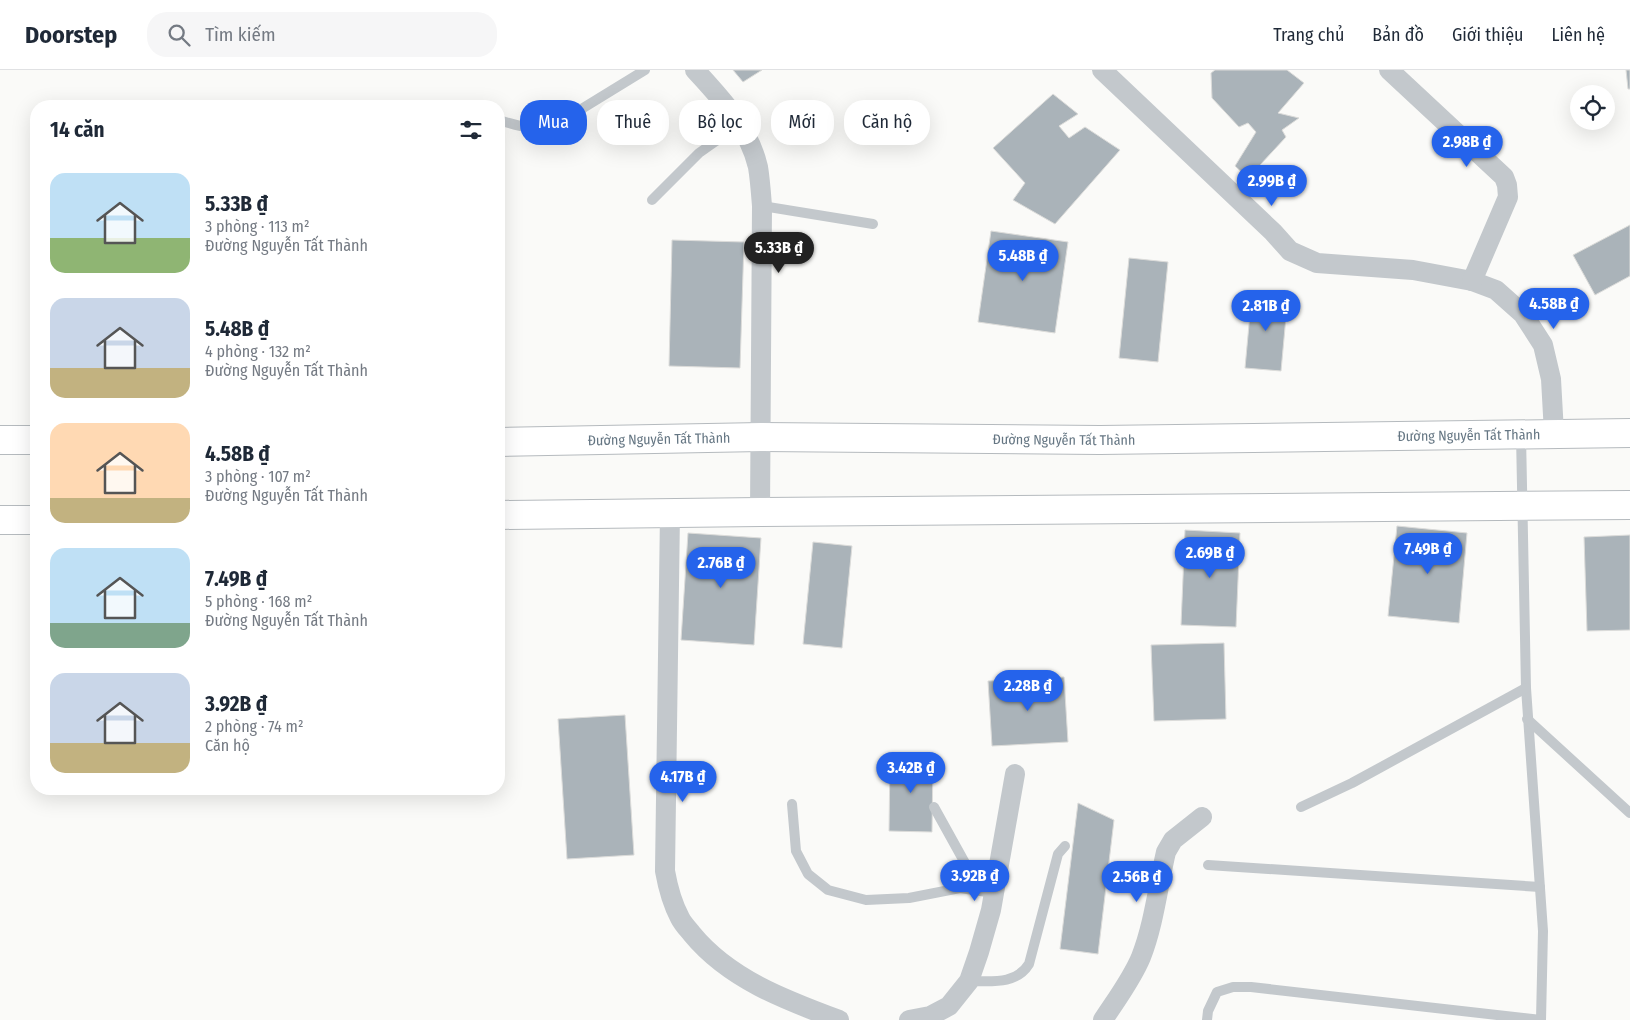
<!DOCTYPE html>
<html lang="vi">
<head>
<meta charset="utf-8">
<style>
  body { margin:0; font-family:"Fira Sans Condensed",sans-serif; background:#f6f6f7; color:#1f2937; height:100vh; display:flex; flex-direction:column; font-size:19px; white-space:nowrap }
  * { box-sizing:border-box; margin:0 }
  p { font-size:16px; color:#747a83 }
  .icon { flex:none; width:28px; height:28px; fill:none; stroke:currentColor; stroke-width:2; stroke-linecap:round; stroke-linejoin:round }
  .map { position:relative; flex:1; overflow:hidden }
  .side { position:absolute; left:30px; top:30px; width:475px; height:695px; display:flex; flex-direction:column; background:#fff; border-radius:20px; box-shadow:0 5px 20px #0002 }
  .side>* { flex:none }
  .guide { position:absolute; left:520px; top:30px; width:475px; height:45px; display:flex; gap:10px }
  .buttons { position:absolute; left:1570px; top:15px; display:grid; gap:10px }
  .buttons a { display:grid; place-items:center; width:45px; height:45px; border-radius:50%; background:#fff; box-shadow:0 5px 20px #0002; font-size:25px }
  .price { position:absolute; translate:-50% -42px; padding:0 11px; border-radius:18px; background:#2563eb; color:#fff; font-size:16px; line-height:32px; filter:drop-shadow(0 1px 2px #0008) }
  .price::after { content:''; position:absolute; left:50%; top:30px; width:15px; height:11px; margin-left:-8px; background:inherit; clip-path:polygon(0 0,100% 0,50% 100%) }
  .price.on { background:#222; color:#fff }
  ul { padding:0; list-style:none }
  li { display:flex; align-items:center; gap:15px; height:125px; padding:0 20px }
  li span { display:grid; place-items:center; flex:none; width:140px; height:100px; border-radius:15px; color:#555 }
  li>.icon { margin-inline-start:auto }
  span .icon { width:60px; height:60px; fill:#fffc; stroke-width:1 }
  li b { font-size:21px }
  h2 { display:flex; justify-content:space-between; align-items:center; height:60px; padding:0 20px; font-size:21px }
  .chip { padding:0 18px; border-radius:20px; background:#fff; box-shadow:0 5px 20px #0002; font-size:18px; line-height:45px }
  .chip.on { background:#2563eb; color:#fff }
  header { display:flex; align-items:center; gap:30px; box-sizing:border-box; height:70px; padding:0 25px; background:#fff; border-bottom:1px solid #e0e1e3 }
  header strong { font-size:24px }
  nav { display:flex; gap:28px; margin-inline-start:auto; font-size:18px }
  .search { width:350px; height:45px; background:#f6f6f7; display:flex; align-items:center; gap:12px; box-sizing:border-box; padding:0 18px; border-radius:20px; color:#747a83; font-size:19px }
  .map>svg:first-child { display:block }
  .building { fill:#aab3b9; stroke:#dcdcda }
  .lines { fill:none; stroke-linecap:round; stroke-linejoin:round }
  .primary-casing { stroke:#b5babe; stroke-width:30 }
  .lane { stroke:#c3c8cc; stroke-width:10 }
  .street { stroke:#c3c8cc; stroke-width:20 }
  .primary { stroke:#fff; stroke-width:28 }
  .labels { text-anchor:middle; stroke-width:5; stroke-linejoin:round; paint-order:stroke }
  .street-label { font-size:14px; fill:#657683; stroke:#fff }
</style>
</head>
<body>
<header>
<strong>Doorstep</strong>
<div class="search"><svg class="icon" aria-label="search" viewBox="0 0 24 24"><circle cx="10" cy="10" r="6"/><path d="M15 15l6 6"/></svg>Tìm kiếm</div>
<nav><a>Trang chủ</a><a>Bản đồ</a><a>Giới thiệu</a><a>Liên hệ</a></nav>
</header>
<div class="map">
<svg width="1630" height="950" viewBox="0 0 1630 950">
  <rect width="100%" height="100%" fill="#fafaf8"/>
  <!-- building -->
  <g class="building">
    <path d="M733,0H762L743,12Z"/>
    <path d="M1215,0H1287L1304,13L1278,43L1299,48L1282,60L1286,67L1248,108L1235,96L1256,62L1248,53L1239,57L1212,28L1211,3Z"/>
    <path d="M1626,0H1630V19H1628Z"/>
    <path d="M1053,24L1078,44L1059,56L1069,68L1085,57L1120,80L1055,154L1013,130L1025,113L993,78Z"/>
    <path d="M1630,155V206L1595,225L1573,185Z"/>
    <path d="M991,161L1068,172L1055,263L978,252Z"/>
    <path d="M672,170L744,172L740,298L669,296Z"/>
    <path d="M1129,188L1168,192L1158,292L1119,288Z"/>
    <path d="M1252,222L1288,225L1281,301L1245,298Z"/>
    <path d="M1397,456L1467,463L1459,553L1388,546Z"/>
    <path d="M1185,460L1240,463L1236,557L1181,555Z"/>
    <path d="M688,463L761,468L754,575L681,570Z"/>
    <path d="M1630,465V560L1587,561L1584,467Z"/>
    <path d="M813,472L852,476L842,578L803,574Z"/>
    <path d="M1224,573L1226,649L1154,651L1151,575Z"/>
    <path d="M1064,607L1068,672L992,676L988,611Z"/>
    <path d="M625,645L634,785L567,789L558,649Z"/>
    <path d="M890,687L933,688L932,762L889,761Z"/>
    <path d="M1078,733L1114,750L1098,884L1060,879Z"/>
  </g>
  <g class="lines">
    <defs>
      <g id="primary">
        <path d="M0,370H36"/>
        <path id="s1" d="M499,372L761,367L1100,370L1630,363"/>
        <path d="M499,445L760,442L1630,435"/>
        <path d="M0,450H36"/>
      </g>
    </defs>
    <!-- primary casing -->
    <use href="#primary" class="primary-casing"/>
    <!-- lane -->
    <g class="lane">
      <path d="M502,51C524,58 534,60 557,54L645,0"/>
      <path d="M652,130L699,83L716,71L742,58"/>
      <path d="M762,136L873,154"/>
      <path d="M1521,365L1526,618L1543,861L1541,950"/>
      <path d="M1527,649L1630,743"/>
      <path d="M792,734L796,781L808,804L828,820L866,830L909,828L960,818L994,823"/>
      <path d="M934,737L965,793L973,819"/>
      <path d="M1301,737L1352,713L1526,618"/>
      <path d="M1208,795L1540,817"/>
      <path d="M969,911C991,911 1016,915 1029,894L1058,784L1065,776"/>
      <path d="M1207,950L1208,941L1217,922L1233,917H1251L1541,950"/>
    </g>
    <!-- street -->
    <g class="street">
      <path d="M695,0C721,28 749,58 758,97C760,109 761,123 762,136L760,442"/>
      <path d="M1102,0L1273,162L1290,181L1317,193L1413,200L1472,211L1496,220L1523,244L1543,275L1551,309L1554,363"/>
      <path d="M1389,0L1504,107L1507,115L1508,127L1472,211"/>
      <path d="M670,443L665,801C668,818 672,833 680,848C683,854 688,859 692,864C729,909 785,930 839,950"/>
      <path d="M909,950L930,946L949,936L969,911L979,882L991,840L1015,704"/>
      <path d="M1103,950C1116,930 1132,909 1141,887C1154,854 1158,816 1166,782L1173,770L1202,747"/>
    </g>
    <!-- primary -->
    <use href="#primary" class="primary"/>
  </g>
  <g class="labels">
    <!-- street labels -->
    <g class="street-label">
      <text dy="5" stroke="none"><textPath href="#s1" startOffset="970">Đường Nguyễn Tất Thành</textPath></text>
      <text dy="5" stroke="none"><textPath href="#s1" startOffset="160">Đường Nguyễn Tất Thành</textPath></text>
      <text dy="5" stroke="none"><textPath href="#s1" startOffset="565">Đường Nguyễn Tất Thành</textPath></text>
    </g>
  </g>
</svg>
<div class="buttons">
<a><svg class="icon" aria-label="locate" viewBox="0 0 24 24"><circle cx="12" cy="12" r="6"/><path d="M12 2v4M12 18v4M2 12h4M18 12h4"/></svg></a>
</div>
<b class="price" style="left:1467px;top:98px">2.98B ₫</b>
<b class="price" style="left:1272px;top:137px">2.99B ₫</b>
<b class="price on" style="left:779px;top:204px">5.33B ₫</b>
<b class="price" style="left:1023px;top:212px">5.48B ₫</b>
<b class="price" style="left:1554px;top:260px">4.58B ₫</b>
<b class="price" style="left:1266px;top:262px">2.81B ₫</b>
<b class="price" style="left:1428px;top:505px">7.49B ₫</b>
<b class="price" style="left:1210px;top:509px">2.69B ₫</b>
<b class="price" style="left:721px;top:519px">2.76B ₫</b>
<b class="price" style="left:1028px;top:642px">2.28B ₫</b>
<b class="price" style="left:911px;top:724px">3.42B ₫</b>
<b class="price" style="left:683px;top:733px">4.17B ₫</b>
<b class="price" style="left:975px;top:832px">3.92B ₫</b>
<b class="price" style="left:1137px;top:833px">2.56B ₫</b>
<div class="guide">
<a class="chip on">Mua</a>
<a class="chip">Thuê</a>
<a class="chip">Bộ lọc</a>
<a class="chip">Mới</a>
<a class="chip">Căn hộ</a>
</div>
<section class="side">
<h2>14 căn<svg class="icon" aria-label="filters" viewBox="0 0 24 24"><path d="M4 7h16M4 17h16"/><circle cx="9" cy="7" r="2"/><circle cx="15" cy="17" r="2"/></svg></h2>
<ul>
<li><span style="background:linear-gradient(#bfe0f5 65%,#8fb573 0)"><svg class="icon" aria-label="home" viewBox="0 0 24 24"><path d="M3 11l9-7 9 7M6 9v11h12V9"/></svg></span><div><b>5.33B ₫</b><p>3 phòng · 113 m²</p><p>Đường Nguyễn Tất Thành</p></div></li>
<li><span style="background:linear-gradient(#c9d6e8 70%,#c2b280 0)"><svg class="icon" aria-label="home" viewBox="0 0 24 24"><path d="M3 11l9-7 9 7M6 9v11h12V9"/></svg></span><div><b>5.48B ₫</b><p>4 phòng · 132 m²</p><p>Đường Nguyễn Tất Thành</p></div></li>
<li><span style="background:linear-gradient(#ffd9b3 75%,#c2b280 0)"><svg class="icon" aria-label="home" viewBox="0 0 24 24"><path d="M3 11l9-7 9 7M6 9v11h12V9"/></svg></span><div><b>4.58B ₫</b><p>3 phòng · 107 m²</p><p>Đường Nguyễn Tất Thành</p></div></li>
<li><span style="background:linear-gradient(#bfe0f5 75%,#7fa58c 0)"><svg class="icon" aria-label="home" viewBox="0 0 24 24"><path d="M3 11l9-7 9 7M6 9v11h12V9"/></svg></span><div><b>7.49B ₫</b><p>5 phòng · 168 m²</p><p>Đường Nguyễn Tất Thành</p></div></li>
<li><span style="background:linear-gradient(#c9d6e8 70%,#c2b280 0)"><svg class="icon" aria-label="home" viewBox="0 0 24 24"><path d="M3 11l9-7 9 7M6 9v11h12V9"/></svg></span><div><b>3.92B ₫</b><p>2 phòng · 74 m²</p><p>Căn hộ</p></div></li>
</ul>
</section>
</div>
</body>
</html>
